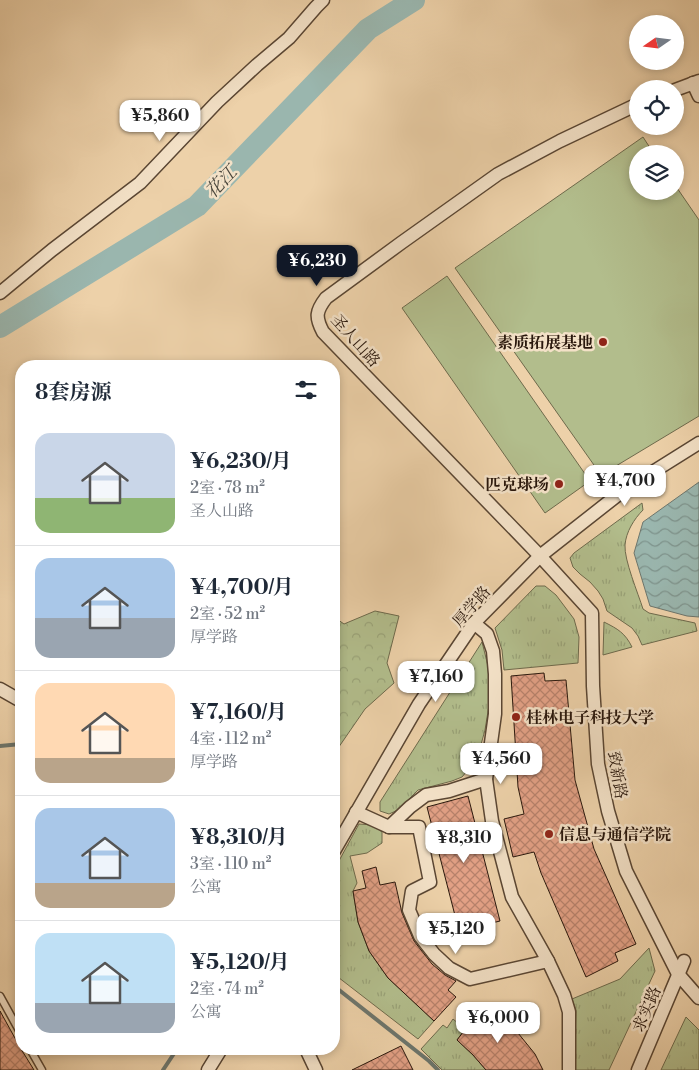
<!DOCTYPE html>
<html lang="zh">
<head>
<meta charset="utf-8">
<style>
  body { margin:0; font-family:"Libre Bodoni","Noto Serif SC",serif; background:#f2f2f3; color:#1f2937; height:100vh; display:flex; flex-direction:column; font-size:19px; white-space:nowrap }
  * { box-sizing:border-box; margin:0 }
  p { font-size:16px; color:#747a83 }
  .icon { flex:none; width:28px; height:28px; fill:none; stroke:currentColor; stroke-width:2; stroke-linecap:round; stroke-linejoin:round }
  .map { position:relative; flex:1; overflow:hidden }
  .details { position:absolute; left:15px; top:360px; width:325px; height:695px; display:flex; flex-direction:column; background:#fff; border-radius:20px; box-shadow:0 2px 8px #0003 }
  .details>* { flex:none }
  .needle { width:32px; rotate:256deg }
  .controls { position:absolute; left:629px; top:15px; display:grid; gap:10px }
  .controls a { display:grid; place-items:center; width:55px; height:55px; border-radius:50%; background:#fff; box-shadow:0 2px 8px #0003; font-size:25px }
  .price { position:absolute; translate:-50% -42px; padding:0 11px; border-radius:10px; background:#fff; color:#222; font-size:16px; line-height:32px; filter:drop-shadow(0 1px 2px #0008) }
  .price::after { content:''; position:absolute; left:50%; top:30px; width:15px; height:11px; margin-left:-8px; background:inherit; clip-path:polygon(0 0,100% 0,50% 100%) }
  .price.on { background:#111827; color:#fff }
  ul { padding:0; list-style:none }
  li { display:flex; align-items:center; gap:15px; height:125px; padding:0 20px }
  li+li { border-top:1px solid #e0e1e3 }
  li span { display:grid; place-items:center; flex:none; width:140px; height:100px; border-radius:15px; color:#555 }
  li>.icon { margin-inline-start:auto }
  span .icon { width:60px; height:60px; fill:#fffc; stroke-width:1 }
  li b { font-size:21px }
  h2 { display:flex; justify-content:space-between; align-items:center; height:60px; padding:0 20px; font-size:21px }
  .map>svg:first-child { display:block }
  .grass { fill:url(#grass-tufts); stroke:#6e6a4c }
  .forest { fill:url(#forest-crowns); stroke:#6e6a4c }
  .pitch { fill:#b2bd8c; stroke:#6e6a4c }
  .water { fill:url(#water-waves); stroke:#6d766d }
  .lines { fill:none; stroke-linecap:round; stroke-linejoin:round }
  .stream { stroke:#6d766d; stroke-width:4 }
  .river { stroke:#9ab6ae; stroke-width:22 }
  .building { fill:url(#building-cross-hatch); stroke:#29170c }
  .lane-casing { stroke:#5a4633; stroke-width:9 }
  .street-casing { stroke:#5a4633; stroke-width:15 }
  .lane { stroke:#f3e1c7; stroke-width:6 }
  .street { stroke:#f3e1c7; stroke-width:12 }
  .poi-dot { fill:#8f2418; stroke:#f3e1c7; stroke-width:2 }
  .labels { text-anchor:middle; stroke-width:5; stroke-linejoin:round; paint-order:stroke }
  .street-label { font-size:16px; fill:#29170c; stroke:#f3e1c7 }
  .poi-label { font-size:16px; font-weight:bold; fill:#29170c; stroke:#f3e1c7; text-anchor:end }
  .water-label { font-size:18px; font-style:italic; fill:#4b473d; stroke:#f3e1c7 }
</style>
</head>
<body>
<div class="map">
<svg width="699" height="1070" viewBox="0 0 699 1070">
  <defs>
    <pattern id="grass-tufts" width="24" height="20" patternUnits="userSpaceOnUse" patternTransform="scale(1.25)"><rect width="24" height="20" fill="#b2bd8c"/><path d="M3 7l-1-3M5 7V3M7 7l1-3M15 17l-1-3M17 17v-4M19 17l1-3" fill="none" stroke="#99a278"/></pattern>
    <pattern id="forest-crowns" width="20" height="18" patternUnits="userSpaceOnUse" patternTransform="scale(1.25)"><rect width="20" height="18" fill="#b2bd8c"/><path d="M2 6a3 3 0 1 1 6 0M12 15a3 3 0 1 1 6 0" fill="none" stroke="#99a278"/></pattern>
    <pattern id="water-waves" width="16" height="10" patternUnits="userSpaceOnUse" patternTransform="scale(1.25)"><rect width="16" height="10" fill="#9ab6ae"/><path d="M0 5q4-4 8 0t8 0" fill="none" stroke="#7e938c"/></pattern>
    <pattern id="building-cross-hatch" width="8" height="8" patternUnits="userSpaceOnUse" patternTransform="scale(1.25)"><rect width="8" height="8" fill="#e3a186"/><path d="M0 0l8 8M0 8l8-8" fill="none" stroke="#b8826c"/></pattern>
  </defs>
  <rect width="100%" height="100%" fill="#edd1a9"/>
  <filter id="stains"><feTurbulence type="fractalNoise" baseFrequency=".004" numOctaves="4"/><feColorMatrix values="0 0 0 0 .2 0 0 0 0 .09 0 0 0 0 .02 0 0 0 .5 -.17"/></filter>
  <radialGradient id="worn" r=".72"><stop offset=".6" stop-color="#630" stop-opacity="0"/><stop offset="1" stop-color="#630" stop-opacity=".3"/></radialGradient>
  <!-- grass -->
  <g class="grass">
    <path d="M642,503L643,510C634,519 626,532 625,545C624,560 638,593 643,609L649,613L695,623L697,631L642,645L638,636L632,628L607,611L603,599L598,591L590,582L580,574L573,567L570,558L574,553Z"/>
    <path d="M536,586H545L556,595L574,619L579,637L578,663L504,670L502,650L495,628Z"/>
    <path d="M604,622C618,629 625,633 632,647L603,655Z"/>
    <path d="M482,642L488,666L490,699L485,730L477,759L462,777L452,781L418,790L398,810L389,814L380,811V802Z"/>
    <path d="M359,824L373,825L382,832V843L367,853L350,856L357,883L353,891L358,922L369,951L388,978L434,1021L418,1039L334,974V870Z"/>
    <path d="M649,948L655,971L609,1070H574L576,1010L572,999L620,979Z"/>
    <path d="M686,1017L699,1030V1070H661Z"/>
    <path d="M453,1019L465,1029L457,1040L473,1055L486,1070H442L421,1049L443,1025L447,1028Z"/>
  </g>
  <!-- forest -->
  <path class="forest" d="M375,611L399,616L387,663L394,683L365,709L334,754V617L344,624Z"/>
  <!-- pitch -->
  <g class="pitch">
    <path d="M643,137L654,154H638V191H675V185L699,220V416L601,475L455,268Z"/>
    <path d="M447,276L590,481L545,513L402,308Z"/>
  </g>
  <!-- water -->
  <path class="water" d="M699,482V617L687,616L650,606L634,553L643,522Z"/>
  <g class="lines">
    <!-- stream -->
    <g class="stream">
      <path d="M0,746L21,744"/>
      <path d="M334,986L429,1061L438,1070"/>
      <path d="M163,1070L177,1049"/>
    </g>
    <!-- river -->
    <path class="river" d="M0,327L197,206L368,29L414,0"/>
  </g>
  <!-- building -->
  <g class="building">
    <path d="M544,673L545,681L566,680L575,780L594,849L636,944L615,953L618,961L586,977L541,873L534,852L513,857L504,819L524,814L518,787L511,676Z"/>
    <path d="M468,796L500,921L459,931L427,807Z"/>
    <path d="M376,867L380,885L395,882L402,913L414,941L432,964L445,975L456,981L448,990L456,997L434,1021L388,978L369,951L358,922L353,891L366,888L362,871Z"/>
    <path d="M485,1004L501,1017L518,1033L535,1054L543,1070H486L473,1055L457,1040Z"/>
    <path d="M0,1011L21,1049L34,1070H0Z"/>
    <path d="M401,1046L413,1070H352Z"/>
  </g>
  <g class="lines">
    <defs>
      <g id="lane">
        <path d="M0,996L21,1034"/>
        <path d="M30,1049L42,1070"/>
      </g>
      <g id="street">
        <path d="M693,83L699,96"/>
        <path d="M675,90L699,81"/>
        <path d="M638,104L560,141L498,174L401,243L326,298C316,311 315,317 323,332L540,556L592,613L593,686L598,764L608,811L626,871L678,974L699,998"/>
        <path d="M0,293L52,250L140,183L217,102L257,65L289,38L316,7L323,0"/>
        <path d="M474,623L487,634L493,651L495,674V714L486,779L492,821L512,897L548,961"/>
        <path d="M0,689L21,701"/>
        <path d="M356,812L389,827H419L430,882L412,891L409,910L420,936L434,954L449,968L470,979L548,961L564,995L569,1012V1070"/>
        <path d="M389,827L410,807L426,795L449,791L486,779"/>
        <path d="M334,851L419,704L474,623L540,556L624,490L699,443"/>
        <path d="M306,1049L316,1070"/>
        <path d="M208,1070L221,1049"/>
        <path d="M638,1070L684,961"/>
      </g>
    </defs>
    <!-- lane casing -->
    <use href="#lane" class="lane-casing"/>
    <!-- street casing -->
    <use href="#street" class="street-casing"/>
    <!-- lane -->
    <use href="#lane" class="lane"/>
    <!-- street -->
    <use href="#street" class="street"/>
  </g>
  <!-- markers -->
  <g class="poi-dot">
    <circle cx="603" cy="342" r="5"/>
    <circle cx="559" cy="484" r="5"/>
    <circle cx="516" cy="717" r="5"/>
    <circle cx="549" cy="834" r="5"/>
  </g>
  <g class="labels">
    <!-- street labels -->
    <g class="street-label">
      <text transform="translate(356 340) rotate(48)" y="6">圣人山路</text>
      <text transform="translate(471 606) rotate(-49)" y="6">厚学路</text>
      <text transform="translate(618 775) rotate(80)" y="6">致新路</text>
      <text transform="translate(646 1009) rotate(-67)" y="6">求实路</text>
    </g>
    <!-- poi labels -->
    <g class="poi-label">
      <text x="593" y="348">素质拓展基地</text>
      <text x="549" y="490">匹克球场</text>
      <text x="526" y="723" text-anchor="start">桂林电子科技大学</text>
      <text x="559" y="840" text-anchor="start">信息与通信学院</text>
    </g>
    <!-- water labels -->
    <g class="water-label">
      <text transform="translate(221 182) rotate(-46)" y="6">花江</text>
    </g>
  </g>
  <rect width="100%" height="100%" filter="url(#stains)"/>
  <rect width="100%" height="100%" fill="url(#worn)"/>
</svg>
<div class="controls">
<a><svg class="needle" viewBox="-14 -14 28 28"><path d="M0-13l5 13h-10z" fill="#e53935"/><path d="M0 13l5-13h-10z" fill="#747a83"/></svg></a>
<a><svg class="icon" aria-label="locate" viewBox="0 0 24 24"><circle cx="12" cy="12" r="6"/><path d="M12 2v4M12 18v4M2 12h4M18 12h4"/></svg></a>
<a><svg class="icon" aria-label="layers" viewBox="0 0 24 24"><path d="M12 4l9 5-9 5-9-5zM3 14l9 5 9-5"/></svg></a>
</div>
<b class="price" style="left:160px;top:142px">¥5,860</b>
<b class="price on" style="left:317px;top:287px">¥6,230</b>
<b class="price" style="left:625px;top:507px">¥4,700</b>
<b class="price" style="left:436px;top:703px">¥7,160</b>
<b class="price" style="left:501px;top:785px">¥4,560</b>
<b class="price" style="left:464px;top:864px">¥8,310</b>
<b class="price" style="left:456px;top:955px">¥5,120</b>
<b class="price" style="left:498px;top:1044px">¥6,000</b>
<section class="details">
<h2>8套房源<svg class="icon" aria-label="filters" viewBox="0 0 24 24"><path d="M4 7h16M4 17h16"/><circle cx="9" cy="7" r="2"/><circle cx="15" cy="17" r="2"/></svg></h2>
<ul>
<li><span style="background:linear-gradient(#c9d6e8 65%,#8fb573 0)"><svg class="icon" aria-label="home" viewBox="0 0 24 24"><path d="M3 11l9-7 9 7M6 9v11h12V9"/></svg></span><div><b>¥6,230/月</b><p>2室 · 78 m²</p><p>圣人山路</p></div></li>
<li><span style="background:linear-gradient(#a9c7e8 60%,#9aa5b1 0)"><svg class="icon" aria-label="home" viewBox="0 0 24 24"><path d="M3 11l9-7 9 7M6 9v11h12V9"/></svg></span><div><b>¥4,700/月</b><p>2室 · 52 m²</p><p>厚学路</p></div></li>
<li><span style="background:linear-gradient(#ffd9b3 75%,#b9a48a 0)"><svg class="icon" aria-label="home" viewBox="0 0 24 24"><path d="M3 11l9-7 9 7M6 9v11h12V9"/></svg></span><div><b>¥7,160/月</b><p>4室 · 112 m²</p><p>厚学路</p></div></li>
<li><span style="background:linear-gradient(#a9c7e8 75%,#b9a48a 0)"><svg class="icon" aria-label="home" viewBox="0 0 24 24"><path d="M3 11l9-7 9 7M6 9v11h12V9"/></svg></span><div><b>¥8,310/月</b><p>3室 · 110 m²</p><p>公寓</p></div></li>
<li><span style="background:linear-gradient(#bfe0f5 70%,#9aa5b1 0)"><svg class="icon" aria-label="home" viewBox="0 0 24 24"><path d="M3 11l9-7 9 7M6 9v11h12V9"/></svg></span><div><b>¥5,120/月</b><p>2室 · 74 m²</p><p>公寓</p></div></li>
</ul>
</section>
</div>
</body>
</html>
